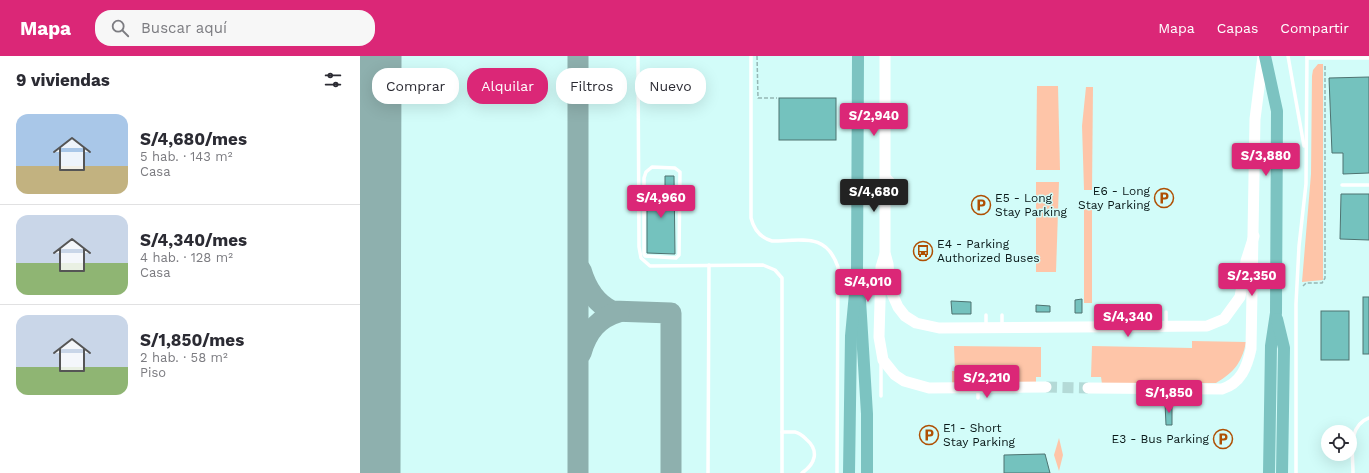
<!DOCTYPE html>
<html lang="es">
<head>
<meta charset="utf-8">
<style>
  body { margin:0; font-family:"Work Sans",sans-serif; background:#f7f7f7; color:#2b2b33; height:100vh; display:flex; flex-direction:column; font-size:15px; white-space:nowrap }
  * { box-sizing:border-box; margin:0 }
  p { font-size:13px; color:#7c7c81 }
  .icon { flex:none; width:22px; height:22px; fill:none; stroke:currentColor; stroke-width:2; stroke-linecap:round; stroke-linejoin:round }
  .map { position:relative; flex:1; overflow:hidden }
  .sheet { display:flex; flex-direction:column; background:#fff; width:360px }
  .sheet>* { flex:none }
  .hud { position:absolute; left:12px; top:12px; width:380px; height:36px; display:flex; gap:8px }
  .buttons { position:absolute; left:961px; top:369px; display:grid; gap:8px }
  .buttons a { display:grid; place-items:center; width:36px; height:36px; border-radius:50%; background:#fff; box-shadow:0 4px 16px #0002; font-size:20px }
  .price { position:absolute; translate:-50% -34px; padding:0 9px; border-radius:4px; background:#db2777; color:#fff; font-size:13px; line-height:26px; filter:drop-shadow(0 1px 2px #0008) }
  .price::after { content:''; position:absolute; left:50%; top:24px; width:12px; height:9px; margin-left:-6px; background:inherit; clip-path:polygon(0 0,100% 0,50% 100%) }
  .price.current { background:#222; color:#fff }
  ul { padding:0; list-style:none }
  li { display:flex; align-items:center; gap:12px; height:100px; padding:0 16px }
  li+li { border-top:1px solid #e1e1e2 }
  li span { display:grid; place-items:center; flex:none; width:112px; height:80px; border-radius:12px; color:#555 }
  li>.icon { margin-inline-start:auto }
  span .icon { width:48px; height:48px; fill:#fffc; stroke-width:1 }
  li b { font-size:17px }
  h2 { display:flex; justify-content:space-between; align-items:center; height:48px; padding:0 16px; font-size:17px }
  .tag { padding:0 14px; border-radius:16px; background:#fff; box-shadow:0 4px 16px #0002; font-size:14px; line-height:36px }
  .tag.current { background:#db2777; color:#fff }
  header { display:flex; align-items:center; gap:24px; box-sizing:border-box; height:56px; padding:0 20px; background:#db2777; color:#fff }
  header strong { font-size:19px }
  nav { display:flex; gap:22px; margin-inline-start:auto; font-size:14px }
  .search { width:280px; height:36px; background:#f7f7f7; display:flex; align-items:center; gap:10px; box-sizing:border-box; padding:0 14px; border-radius:16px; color:#7c7c81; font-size:15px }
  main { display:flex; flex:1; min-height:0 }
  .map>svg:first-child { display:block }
  .green { fill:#fec5a8 }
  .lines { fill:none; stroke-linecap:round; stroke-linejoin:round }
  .taxiway { stroke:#8eb0ae; stroke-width:21 }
  .runway { stroke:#8eb0ae; stroke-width:53 }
  .building { fill:#74c2be; stroke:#4e7371 }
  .secondary-tunnel { stroke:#b4dad7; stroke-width:11; stroke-dasharray:11 5.5; stroke-linecap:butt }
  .path { stroke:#95b6b4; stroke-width:1.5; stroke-dasharray:4 2; stroke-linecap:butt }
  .lane { stroke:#fff; stroke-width:3.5 }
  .secondary { stroke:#fff; stroke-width:11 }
  .primary { stroke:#7cc3c1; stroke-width:12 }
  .labels { text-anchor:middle; stroke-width:3; stroke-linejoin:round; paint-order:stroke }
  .poi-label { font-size:12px; fill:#091818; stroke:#d2fcf9; text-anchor:start }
</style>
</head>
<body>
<header>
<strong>Mapa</strong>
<div class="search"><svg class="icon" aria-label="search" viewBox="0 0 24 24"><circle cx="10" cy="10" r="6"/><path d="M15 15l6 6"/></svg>Buscar aquí</div>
<nav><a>Mapa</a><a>Capas</a><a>Compartir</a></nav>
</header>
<main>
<section class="sheet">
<h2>9 viviendas<svg class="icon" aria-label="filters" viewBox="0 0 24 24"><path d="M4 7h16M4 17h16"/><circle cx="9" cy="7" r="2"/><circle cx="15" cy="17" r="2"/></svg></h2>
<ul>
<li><span style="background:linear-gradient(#a9c7e8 65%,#c2b280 0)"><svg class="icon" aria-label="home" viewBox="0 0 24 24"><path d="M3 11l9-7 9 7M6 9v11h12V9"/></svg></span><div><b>S/4,680/mes</b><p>5 hab. · 143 m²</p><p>Casa</p></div></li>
<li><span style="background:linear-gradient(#c9d6e8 60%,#8fb573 0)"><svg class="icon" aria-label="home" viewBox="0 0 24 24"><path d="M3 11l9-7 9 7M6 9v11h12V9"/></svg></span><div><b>S/4,340/mes</b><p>4 hab. · 128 m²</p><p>Casa</p></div></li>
<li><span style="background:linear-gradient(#c9d6e8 65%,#8fb573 0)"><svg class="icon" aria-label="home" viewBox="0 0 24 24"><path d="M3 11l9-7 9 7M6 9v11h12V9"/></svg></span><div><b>S/1,850/mes</b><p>2 hab. · 58 m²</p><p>Piso</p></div></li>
</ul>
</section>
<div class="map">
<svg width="1009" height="417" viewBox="0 0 1009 417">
  <rect width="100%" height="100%" fill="#d2fcf9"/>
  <!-- green -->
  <g class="green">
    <path d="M958,8H963V224L942,226L951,118L952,20L953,14Z"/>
    <path d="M677,30H698L700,114H676Z"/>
    <path d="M726,31H733L732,134H724L722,70Z"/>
    <path d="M676,126H699L696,216H676Z"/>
    <rect x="724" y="146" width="8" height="101"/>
    <path d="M832,285L886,286C882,307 873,317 856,327L742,328L741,321H731L732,290L832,292Z"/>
    <path d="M594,290L681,291V321H676V327L592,328V315H595Z"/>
    <path d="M699,382L703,399L699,415L694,399Z"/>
  </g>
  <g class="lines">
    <!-- taxiway -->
    <g class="taxiway">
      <path d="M221,214C226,231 235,247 252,255L311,257V417"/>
      <path d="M221,297C227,276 238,262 259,256"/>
      <path d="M11,417L14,389"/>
      <path d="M218,417V0"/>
    </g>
    <!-- runway -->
    <path class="runway" d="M14,417L15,0"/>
  </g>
  <!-- building -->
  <g class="building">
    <path d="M1009,21V117L983,118V97H972L969,22Z"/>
    <rect x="419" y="42" width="57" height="42"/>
    <path d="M305,120H314L315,198L287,197V132H305Z"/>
    <path d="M981,138H1009V184L980,183Z"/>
    <rect x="1003" y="241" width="6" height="57"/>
    <path d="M722,243V257H715V244Z"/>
    <path d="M591,245L611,246V258H592Z"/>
    <path d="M676,249L690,250V256H676Z"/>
    <rect x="961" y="255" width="28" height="49"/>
    <path d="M805,347H812V369H806Z"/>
    <path d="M685,398L690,417H644V399Z"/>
  </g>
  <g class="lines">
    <!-- secondary-tunnel -->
    <path class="secondary-tunnel" d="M686,331L728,332"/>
    <!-- path -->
    <g class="path">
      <path d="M397,0L398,42H417"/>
      <path d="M943,230L946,227H962L965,222V8"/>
    </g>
    <!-- lane -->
    <g class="lane">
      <path d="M278,0L279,191L281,202L290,210L403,209L415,214L422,222V417"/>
      <path d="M391,0V162C394,174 401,182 412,185C442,185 466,176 478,211L477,417"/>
      <path d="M928,0L944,90"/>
      <path d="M947,2H1009"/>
      <path d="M292,111L315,112L320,116L319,199L316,202L285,200L284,198V122L286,116Z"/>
      <path d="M528,119L540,131"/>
      <path d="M982,129H1009"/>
      <path d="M787,256V269"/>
      <path d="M806,256V269"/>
      <path d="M626,259V270"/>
      <path d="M642,259V270"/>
      <path d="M797,334V342"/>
      <path d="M521,340V306"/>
      <path d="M618,342V333"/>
      <path d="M422,376C426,376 431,376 435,376C440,377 443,380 446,383C460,395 455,408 442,417"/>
      <path d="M348,417L349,209"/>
      <path d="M936,417V248L939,190L946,128L947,0"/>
      <path d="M993,417C993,398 987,370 1009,362"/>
    </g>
    <!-- secondary -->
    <g class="secondary">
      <path d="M525,0V197L528,208L530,233L538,251L545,260L556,267L579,272L847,270L864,263L880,241L886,205L894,180"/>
      <path d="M525,198L521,211L519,281L523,304L535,319L544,325L569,332L686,331"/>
      <path d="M728,332L862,333C881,327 887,311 891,293L895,63L903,0"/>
    </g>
    <!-- primary -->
    <g class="primary">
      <path d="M905,0L917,55L916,257L911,290L909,417"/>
      <path d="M500,244L507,358V417"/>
      <path d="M917,263L924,292L922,417"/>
      <path d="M489,417L491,280L497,216L498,0"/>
    </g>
  </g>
  <!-- icons -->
  <defs>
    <symbol id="parking-ring" viewBox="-11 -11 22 22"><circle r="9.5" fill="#d2fcf9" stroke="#af4f03" stroke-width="1.5"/><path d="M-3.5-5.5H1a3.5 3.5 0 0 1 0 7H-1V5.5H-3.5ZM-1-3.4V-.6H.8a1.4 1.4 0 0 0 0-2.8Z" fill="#af4f03"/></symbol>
    <symbol id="bus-ring" viewBox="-11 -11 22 22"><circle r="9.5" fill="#d2fcf9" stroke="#af4f03" stroke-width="1.5"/><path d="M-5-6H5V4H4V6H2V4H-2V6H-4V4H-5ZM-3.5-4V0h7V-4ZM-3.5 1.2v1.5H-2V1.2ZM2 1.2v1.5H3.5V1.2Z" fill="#af4f03"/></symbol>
  </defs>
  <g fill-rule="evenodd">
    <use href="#parking-ring" x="793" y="131" width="22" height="22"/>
    <use href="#parking-ring" x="610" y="138" width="22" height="22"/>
    <use href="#bus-ring" x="552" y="184" width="22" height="22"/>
    <use href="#parking-ring" x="558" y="368" width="22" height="22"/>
    <use href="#parking-ring" x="852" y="372" width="22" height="22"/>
  </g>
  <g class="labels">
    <!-- poi labels -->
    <g class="poi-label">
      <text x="790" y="139" text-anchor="end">E6 - Long<tspan x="790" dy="14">Stay Parking</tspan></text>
      <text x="635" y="146">E5 - Long<tspan x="635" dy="14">Stay Parking</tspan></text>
      <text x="577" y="192">E4 - Parking<tspan x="577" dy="14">Authorized Buses</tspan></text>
      <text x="583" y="376">E1 - Short<tspan x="583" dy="14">Stay Parking</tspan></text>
      <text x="849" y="387" text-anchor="end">E3 - Bus Parking</text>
    </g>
  </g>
</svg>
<div class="buttons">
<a><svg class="icon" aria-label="locate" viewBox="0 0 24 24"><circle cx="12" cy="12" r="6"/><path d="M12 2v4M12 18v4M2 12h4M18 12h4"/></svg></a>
</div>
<b class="price" style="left:514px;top:81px">S/2,940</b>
<b class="price" style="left:906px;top:121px">S/3,880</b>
<b class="price current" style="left:514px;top:157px">S/4,680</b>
<b class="price" style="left:301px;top:163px">S/4,960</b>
<b class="price" style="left:892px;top:241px">S/2,350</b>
<b class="price" style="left:508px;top:247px">S/4,010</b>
<b class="price" style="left:768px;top:282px">S/4,340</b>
<b class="price" style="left:627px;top:343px">S/2,210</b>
<b class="price" style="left:809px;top:358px">S/1,850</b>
<div class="hud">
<a class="tag">Comprar</a>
<a class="tag current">Alquilar</a>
<a class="tag">Filtros</a>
<a class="tag">Nuevo</a>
</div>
</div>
</main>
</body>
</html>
